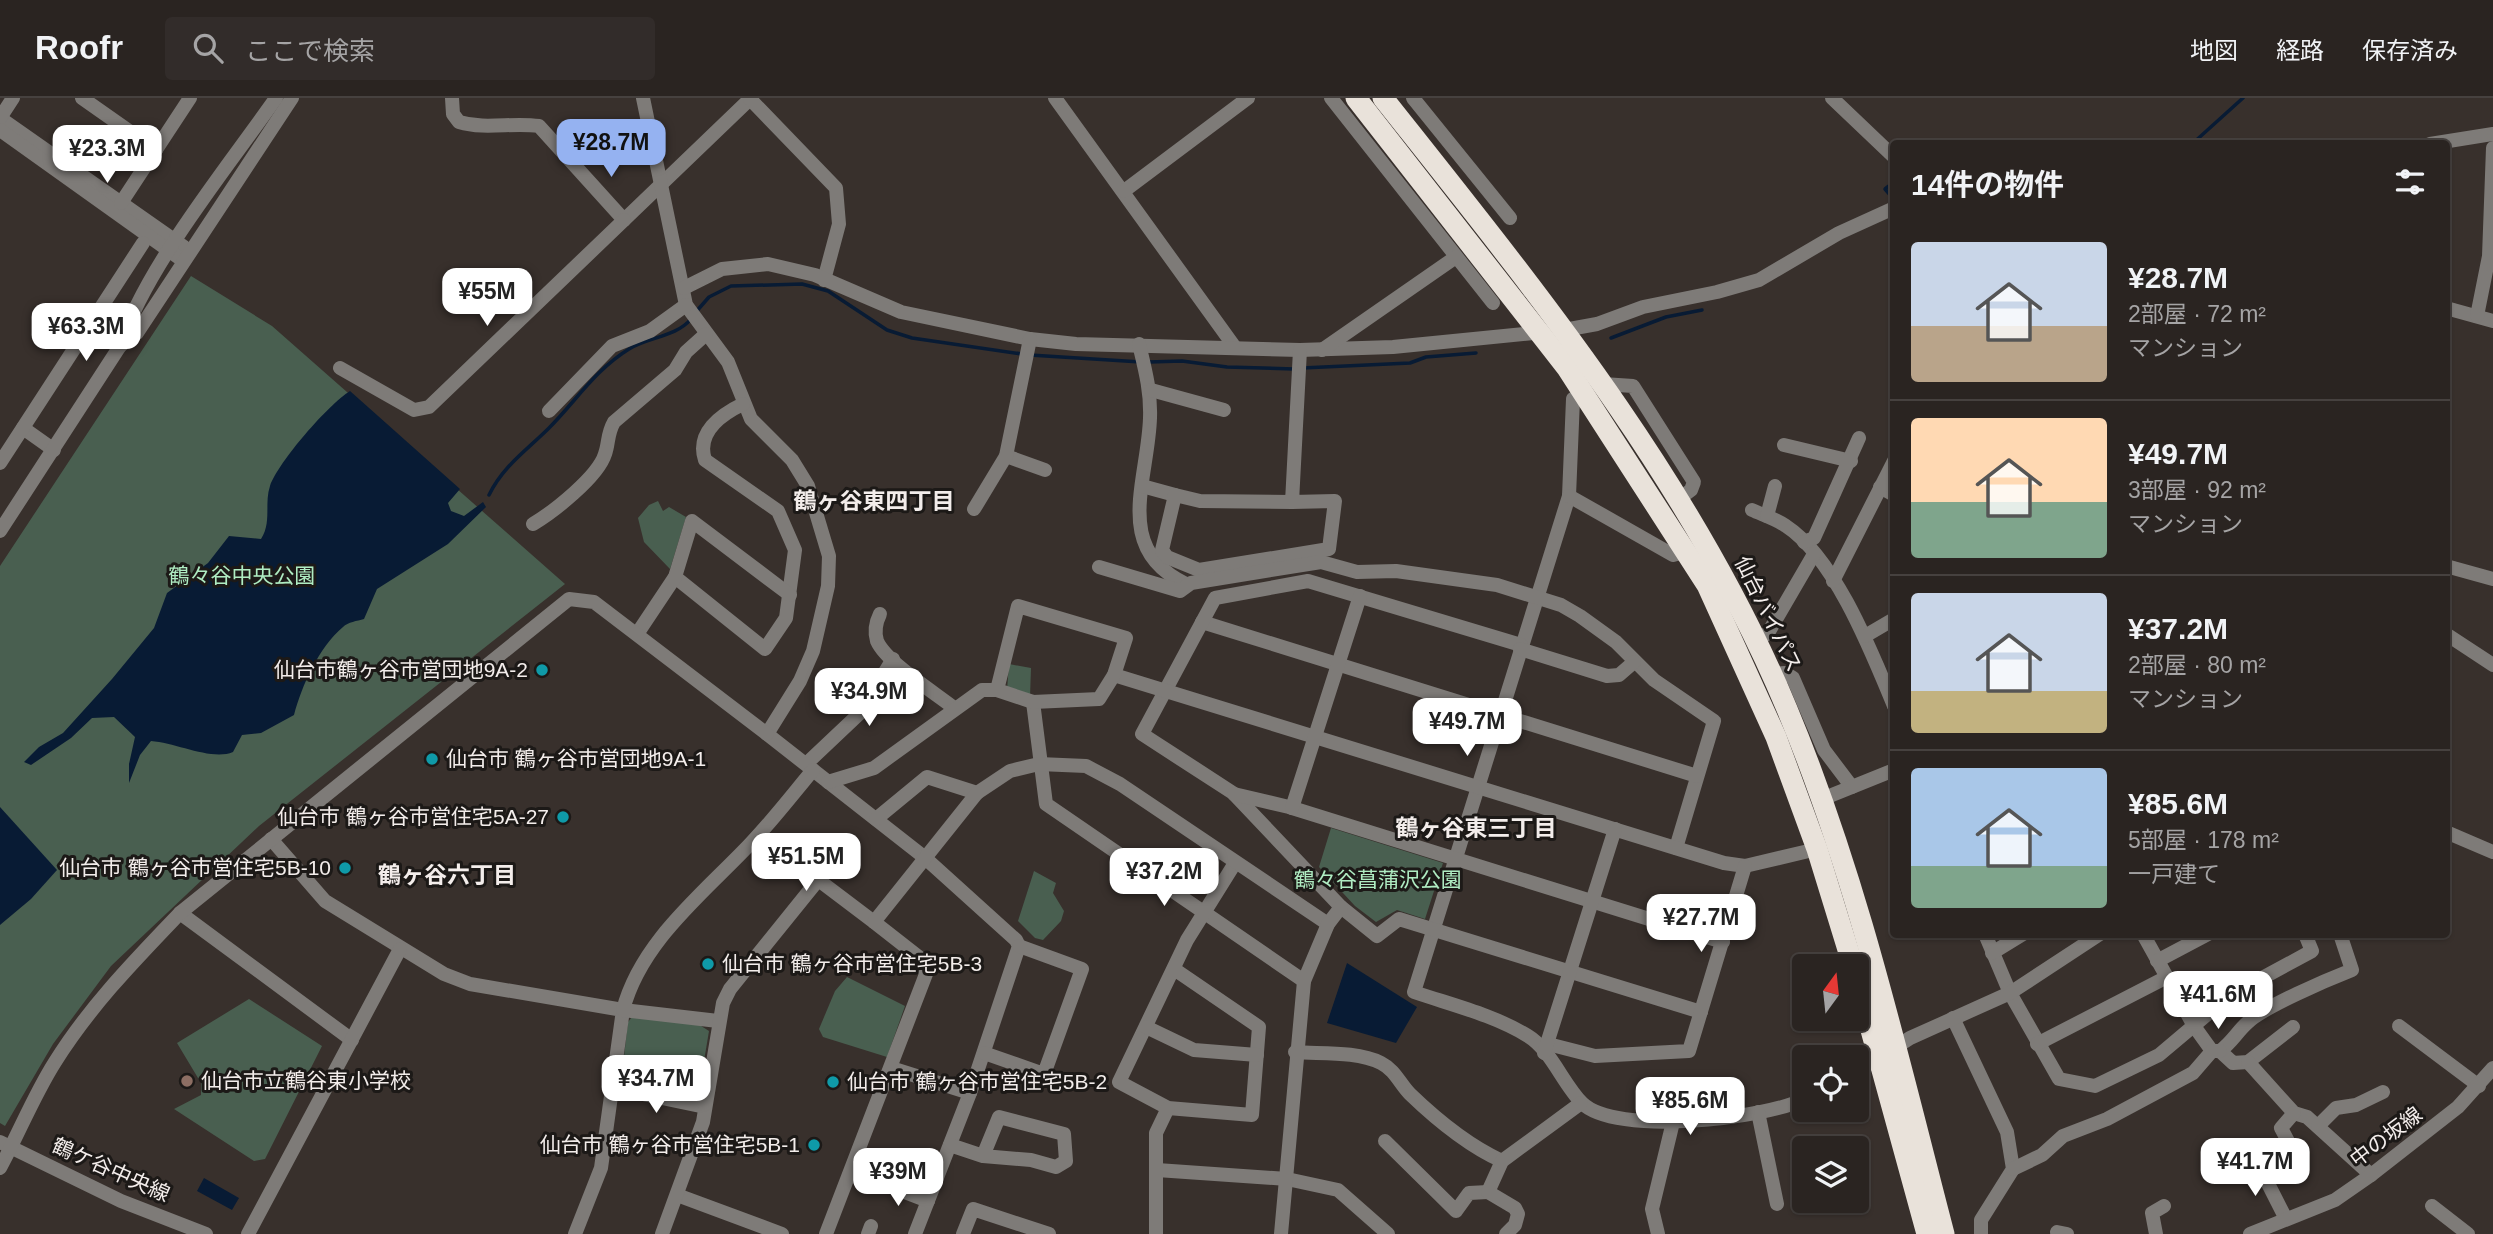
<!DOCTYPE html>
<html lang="ja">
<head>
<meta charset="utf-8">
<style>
  body { margin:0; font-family:Helvetica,"Noto Sans JP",sans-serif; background:#322c2a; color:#f1f3f6; height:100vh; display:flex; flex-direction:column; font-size:26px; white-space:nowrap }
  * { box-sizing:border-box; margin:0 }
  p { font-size:23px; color:#a5a4a5 }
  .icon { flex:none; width:38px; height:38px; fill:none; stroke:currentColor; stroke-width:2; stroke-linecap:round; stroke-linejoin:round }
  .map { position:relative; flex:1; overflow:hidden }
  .panel { position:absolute; left:1890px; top:42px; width:560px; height:798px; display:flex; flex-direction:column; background:#2a2421; border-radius:7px; box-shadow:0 2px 5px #0004,0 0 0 2px #46413f }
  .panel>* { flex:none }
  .needle { width:46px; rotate:15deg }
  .tools { position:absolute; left:1792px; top:856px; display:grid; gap:14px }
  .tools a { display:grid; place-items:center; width:77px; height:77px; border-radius:7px; background:#2a2421; box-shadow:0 2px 5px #0004,0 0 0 2px #46413f; font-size:35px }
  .price { position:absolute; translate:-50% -60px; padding:0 16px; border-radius:14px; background:#fff; color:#222; font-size:23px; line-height:46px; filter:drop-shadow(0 2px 4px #0008) }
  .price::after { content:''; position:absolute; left:50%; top:42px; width:21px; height:16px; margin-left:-10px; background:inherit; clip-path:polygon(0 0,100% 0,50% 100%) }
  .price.selected { background:#95b2f1; color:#111 }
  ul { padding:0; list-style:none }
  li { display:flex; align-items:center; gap:21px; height:175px; padding:0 21px }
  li+li { border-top:2px solid #46413f }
  li span { display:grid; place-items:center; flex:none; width:196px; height:140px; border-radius:7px; color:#555 }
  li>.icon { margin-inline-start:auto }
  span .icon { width:84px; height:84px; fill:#fffc; stroke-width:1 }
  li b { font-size:30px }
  h2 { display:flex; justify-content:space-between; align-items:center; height:84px; padding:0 21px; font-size:30px }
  header { display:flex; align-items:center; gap:42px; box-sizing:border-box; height:98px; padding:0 35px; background:#2a2421; border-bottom:2px solid #46413f }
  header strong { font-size:33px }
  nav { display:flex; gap:38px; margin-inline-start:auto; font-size:24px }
  .search { width:490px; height:63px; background:#322c2a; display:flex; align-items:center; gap:18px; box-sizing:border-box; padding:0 24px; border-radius:7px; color:#a5a4a5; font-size:26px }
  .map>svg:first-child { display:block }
  .green { fill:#495f50 }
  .water { fill:#081b34 }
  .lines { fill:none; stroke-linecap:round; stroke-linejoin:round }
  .stream { stroke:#081b34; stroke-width:3.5 }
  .minor { stroke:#7e7b78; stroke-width:14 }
  .highway { stroke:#e9e2da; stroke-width:21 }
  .culture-dot { fill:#0f9aa8; stroke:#1c1917; stroke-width:2.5 }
  .education-dot { fill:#8d6e63; stroke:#1c1917; stroke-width:2.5 }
  .labels { text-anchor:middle; stroke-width:6; stroke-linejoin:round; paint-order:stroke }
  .park-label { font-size:21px; fill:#afecc2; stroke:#1c1917 }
  .street-label { font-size:21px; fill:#f3edeb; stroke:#1c1917 }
  .poi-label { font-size:21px; fill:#f3edeb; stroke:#1c1917; text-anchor:end }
  .neighbourhood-label { font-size:23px; font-weight:bold; fill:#f3edeb; stroke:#1c1917 }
</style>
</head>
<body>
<header>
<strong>Roofr</strong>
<div class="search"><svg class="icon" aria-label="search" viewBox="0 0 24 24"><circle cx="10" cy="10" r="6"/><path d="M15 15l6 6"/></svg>ここで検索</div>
<nav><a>地図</a><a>経路</a><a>保存済み</a></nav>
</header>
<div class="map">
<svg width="2493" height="1136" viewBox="0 0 2493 1136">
  <rect width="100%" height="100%" fill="#38302c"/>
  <!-- green -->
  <g class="green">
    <path d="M191,178L272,228L565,486L259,728L111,868L53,946L5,1028L0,1025V468Z"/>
    <path d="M658,403L663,413L669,409L686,419L670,471L644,444L638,420L649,407Z"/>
    <path d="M1009,566L1031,570L1030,599L1007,592Z"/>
    <path d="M1331,730L1443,765L1425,821L1397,812L1376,824L1355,808L1319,769Z"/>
    <path d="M1034,773L1056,785L1053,795L1064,813L1061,823L1043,842L1035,840L1018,823Z"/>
    <path d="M847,879L905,908L887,959L823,939L819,931L835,893Z"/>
    <path d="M249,901L322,948L265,1061L254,1063L174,1011L201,997V985L177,945Z"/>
    <path d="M632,919L698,926L709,933L699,993L693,998L628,984L622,976L628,924Z"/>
  </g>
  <!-- water -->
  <g class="water">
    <path d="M350,293L460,391L448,405L451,413L464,418L483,404L486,409L448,446L377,491L364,521C357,523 348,524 343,529C319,549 302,587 294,617L261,635L242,637L233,654C212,663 177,645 151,643L140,657L129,685V666L135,639L114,619L92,620L71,640L31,667L24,664L39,649L63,635L112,581L154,530L167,495L208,465L229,438L261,441C272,424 264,406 270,388C279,363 328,307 350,293Z"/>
    <path d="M0,709L57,772L31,801L0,827Z"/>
    <path d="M1347,865L1417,909L1396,945L1327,925Z"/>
    <path d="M204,1080L239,1100L232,1112L197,1093Z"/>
  </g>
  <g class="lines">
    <!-- stream -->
    <g class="stream">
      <path d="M2192,46L2243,0"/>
      <path d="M1891,98L1885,91L1894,84"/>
      <path d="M695,215L709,199L731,188L802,186L828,193L887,232L912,240L1022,256"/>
      <path d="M1611,240L1666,219L1702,212"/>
      <path d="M1030,257L1141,264"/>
      <path d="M1149,264L1182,263L1227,269L1294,271"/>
      <path d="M1302,270L1410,265L1426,259L1476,255"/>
      <path d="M489,397C503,368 527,352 549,330C576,303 595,272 629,251C648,239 676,239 691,221"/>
    </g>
    <!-- minor -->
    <g class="minor">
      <path d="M82,0L156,52"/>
      <path d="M452,0L453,16L459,24C486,32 512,24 539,28L624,122L751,0"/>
      <path d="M643,0L686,207L728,264L751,321L792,362L808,388L829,458L828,488L813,553L800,583L767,636L924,759L1016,842L1019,848L970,995L915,1136"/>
      <path d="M1055,0L1234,248"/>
      <path d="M1331,0L1493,205"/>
      <path d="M1413,0L1510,120"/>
      <path d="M1832,0L1894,59"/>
      <path d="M750,1L836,90L839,126L824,182"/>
      <path d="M0,20L184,149"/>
      <path d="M0,20L13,0"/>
      <path d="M0,32L178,159"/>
      <path d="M2430,46L2493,36"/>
      <path d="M1124,93L1248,0"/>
      <path d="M121,105L190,0"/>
      <path d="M684,190L722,171L768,166L815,177L901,214L1030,241L1076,246L1300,252L1393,249L1564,232L1597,226L1643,209L1717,194L1759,182L1839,135L1894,110"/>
      <path d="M2446,210L2493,223"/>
      <path d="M2477,218L2489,158L2493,50"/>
      <path d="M1139,246C1145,271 1151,293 1150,320C1148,383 1112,451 1186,486"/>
      <path d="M120,248L137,235L292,0"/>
      <path d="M1322,252L1456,159"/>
      <path d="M340,270L414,312L429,309L624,122"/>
      <path d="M1603,286L1633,288L1694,384L1691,392L1679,401"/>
      <path d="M1151,292L1224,312"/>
      <path d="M1584,294L1573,301L1569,398L1414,894C1452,907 1494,917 1528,938C1551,952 1563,986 1582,1005C1615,1038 1765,1021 1804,1001"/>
      <path d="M549,313L612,248L650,233L686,207"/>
      <path d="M23,330L54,352"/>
      <path d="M1784,347L1851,363"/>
      <path d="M1006,358L1045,372"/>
      <path d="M0,365L143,145"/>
      <path d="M1142,388L1175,397"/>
      <path d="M1880,389L1894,397"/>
      <path d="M1569,398L1673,457L1687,453"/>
      <path d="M1292,404L1335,403L1329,451L1199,472L1167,459L1162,452L1175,397L1200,403L1292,404L1300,252"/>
      <path d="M974,411L1006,358L1030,241"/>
      <path d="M1752,412C1763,417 1776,421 1786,428C1835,460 1872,555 1894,608"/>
      <path d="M1767,418L1775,388"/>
      <path d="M533,426C553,414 598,379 605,356C609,345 607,336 614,324L675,272L686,254L706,236"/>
      <path d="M0,433L120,248C145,170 227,70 276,0"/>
      <path d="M1804,444L1814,440L1859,340"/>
      <path d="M2446,468L2493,481"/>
      <path d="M1099,469L1180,493L1191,485L1321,464L1357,474L1396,473L1497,487L1561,507L1580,518L1616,544L1654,582L1714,623L1676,750"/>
      <path d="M675,479L765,551L786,520L795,452L778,413L705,362C696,335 720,317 743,306"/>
      <path d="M1833,483L1894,363"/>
      <path d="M880,516C876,524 874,533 877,543C886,564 935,595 954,610"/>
      <path d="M1202,524L1697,678"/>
      <path d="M637,536L675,479L692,423L790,497"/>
      <path d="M2446,536L2493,567"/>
      <path d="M1865,538L1894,521"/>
      <path d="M1755,544L1768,535L1814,456"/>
      <path d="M1521,547L1308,483L1215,500L1142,636L1233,695L1341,809L1377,838L1399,821L1701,914"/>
      <path d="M1520,551L1607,578L1619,577L1634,564"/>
      <path d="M1771,576L1785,575L1793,580L1824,652L1852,689"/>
      <path d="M1114,577L1724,765L1745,768L1817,751"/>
      <path d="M1033,604L1046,706L1304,883"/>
      <path d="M806,666L860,615L893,561"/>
      <path d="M828,684L874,670L982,592H997L1033,604L1099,601L1114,577L1126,540L1018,508L997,592"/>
      <path d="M1234,696L1289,709L1723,844"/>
      <path d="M1822,701L1894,672"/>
      <path d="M1292,710L1360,498"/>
      <path d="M876,721L927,679L977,695"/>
      <path d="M2446,734L2493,754"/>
      <path d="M759,737L874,824"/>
      <path d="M271,741L325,803L444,876L470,886L623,912L601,1070L575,1136"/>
      <path d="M180,815L352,942"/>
      <path d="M1985,836L2010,895L2059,981L2095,988L2159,957L2229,898L2312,853L2305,836"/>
      <path d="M2143,836L2194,928L2212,953"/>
      <path d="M1992,855L2023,836"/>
      <path d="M2157,863L2208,836"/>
      <path d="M1174,871L1259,929L1252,1017L1168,1010L1119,984L1187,842L1235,765"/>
      <path d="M1953,920L2007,1034L2013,1071L1981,1122V1136"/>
      <path d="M718,923L623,912C641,843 704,795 751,745C773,722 793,696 813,672"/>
      <path d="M2399,928L2479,988"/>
      <path d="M1146,929L1194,952L1257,957"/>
      <path d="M2293,929L2248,964L2233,965L2220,953C2232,944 2237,934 2247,925C2263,909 2329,881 2352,872L2340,836"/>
      <path d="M1548,946L1595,958L1689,953L1745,768"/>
      <path d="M2037,946L2167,879"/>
      <path d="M1295,954C1321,956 1357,953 1381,965C1395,972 1400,986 1410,996C1437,1022 1469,1048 1502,1063"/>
      <path d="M984,955L1044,976L1082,871L1019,848"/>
      <path d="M1544,955L1615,731"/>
      <path d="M2248,964L2294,1015L2307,1019L2371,1077"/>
      <path d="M891,970L970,995"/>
      <path d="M1857,974L1910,940L2010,895L2100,836"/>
      <path d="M614,990L705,1009"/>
      <path d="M1758,1014L1777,1106"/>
      <path d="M2318,1028L2336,1010L2356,1007L2383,994"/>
      <path d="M1385,1043L1456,1113L1469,1095L1488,1094"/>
      <path d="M0,1044L121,1103L206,1136"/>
      <path d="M950,1047L983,1058L1031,1062L1056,1069L1066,1063L1064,1036L999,1019L983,1058"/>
      <path d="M2290,1047L2281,1030L2294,1015"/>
      <path d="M2239,1052L2250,1050L2286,1121"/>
      <path d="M0,1070C19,1035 34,997 55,964C90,908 135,862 180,815L569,501L594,504L767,636"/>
      <path d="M2013,1071L2042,1057L2063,1038L2107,1021L2193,975L2212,953H2220"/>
      <path d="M1157,1072L1287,1081L1338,1092L1388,1136"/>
      <path d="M881,1085L928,1103"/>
      <path d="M677,1097L782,1136"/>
      <path d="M2432,1108L2468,1136"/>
      <path d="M2057,1134L2067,1136"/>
      <path d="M248,1136L400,851"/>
      <path d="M662,1136L703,1024L723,905L730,891L818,782"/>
      <path d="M826,1136L926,876L920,860L874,824L977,695L1010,673L1039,666L1086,668L1120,686L1328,826"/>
      <path d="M868,1136L871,1128"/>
      <path d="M963,1136L973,1111L1049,1136"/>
      <path d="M1156,1136V1035L1168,1010"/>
      <path d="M1281,1136L1304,883L1328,826L1341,809"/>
      <path d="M1506,1136L1515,1127L1518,1116L1515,1110L1488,1094L1502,1063L1581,1005"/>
      <path d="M1658,1136L1652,1111L1673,1024"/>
      <path d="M2156,1136L2152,1115L2164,1108"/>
      <path d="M2250,1136L2335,1102L2371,1077L2458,1009L2493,970"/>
    </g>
    <!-- highway -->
    <g class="highway">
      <path d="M1356,0L1567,270L1707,487L1776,639L1817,751L1853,868"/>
      <path d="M1383,0C1535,192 1692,383 1787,611C1858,781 1898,960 1944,1136"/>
      <path d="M1857,881L1927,1136"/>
    </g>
  </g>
  <!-- markers -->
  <g class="culture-dot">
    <circle cx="542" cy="572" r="7"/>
    <circle cx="432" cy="661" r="7"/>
    <circle cx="563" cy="719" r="7"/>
    <circle cx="345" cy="770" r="7"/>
    <circle cx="708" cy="866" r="7"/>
    <circle cx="833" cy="984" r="7"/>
    <circle cx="814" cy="1047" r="7"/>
  </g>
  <circle class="education-dot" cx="187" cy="983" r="7"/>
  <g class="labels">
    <!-- park labels -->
    <g class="park-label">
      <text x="242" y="485">鶴々谷中央公園</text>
      <text x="1378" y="789">鶴々谷菖蒲沢公園</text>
    </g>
    <!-- street labels -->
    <g class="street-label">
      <text transform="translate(1768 516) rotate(64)" y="7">仙台バイパス</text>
      <text transform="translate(2386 1039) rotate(-37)" y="7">中の坂線</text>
      <text transform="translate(111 1072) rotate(24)" y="7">鶴ケ谷中央線</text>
    </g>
    <!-- poi labels -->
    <g class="poi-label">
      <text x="528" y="579">仙台市鶴ヶ谷市営団地9A-2</text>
      <text x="446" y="668" text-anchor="start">仙台市 鶴ヶ谷市営団地9A-1</text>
      <text x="549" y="726">仙台市 鶴ヶ谷市営住宅5A-27</text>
      <text x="331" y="777">仙台市 鶴ヶ谷市営住宅5B-10</text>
      <text x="722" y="873" text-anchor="start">仙台市 鶴ヶ谷市営住宅5B-3</text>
      <text x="201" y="990" text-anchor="start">仙台市立鶴谷東小学校</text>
      <text x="847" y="991" text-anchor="start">仙台市 鶴ヶ谷市営住宅5B-2</text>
      <text x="800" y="1054">仙台市 鶴ヶ谷市営住宅5B-1</text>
    </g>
    <!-- neighbourhood labels -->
    <g class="neighbourhood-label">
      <text x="874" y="411">鶴ヶ谷東四丁目</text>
      <text x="1476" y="738">鶴ヶ谷東三丁目</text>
      <text x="447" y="785">鶴ヶ谷六丁目</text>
    </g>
  </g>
</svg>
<div class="tools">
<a><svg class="needle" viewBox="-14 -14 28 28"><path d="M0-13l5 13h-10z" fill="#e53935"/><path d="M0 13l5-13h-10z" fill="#a5a4a5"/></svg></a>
<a><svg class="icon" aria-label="locate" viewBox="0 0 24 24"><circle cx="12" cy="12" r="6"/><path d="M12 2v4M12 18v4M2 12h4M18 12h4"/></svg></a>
<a><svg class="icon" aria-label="layers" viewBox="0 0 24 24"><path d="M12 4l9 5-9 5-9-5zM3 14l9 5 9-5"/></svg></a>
</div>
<b class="price selected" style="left:611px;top:81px">¥28.7M</b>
<b class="price" style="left:107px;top:87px">¥23.3M</b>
<b class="price" style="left:487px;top:230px">¥55M</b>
<b class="price" style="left:86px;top:265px">¥63.3M</b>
<b class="price" style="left:869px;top:630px">¥34.9M</b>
<b class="price" style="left:1467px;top:660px">¥49.7M</b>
<b class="price" style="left:806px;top:795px">¥51.5M</b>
<b class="price" style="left:1164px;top:810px">¥37.2M</b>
<b class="price" style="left:1701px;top:856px">¥27.7M</b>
<b class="price" style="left:2218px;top:933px">¥41.6M</b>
<b class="price" style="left:656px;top:1017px">¥34.7M</b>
<b class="price" style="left:1690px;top:1039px">¥85.6M</b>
<b class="price" style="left:2255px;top:1100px">¥41.7M</b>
<b class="price" style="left:898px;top:1110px">¥39M</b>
<section class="panel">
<h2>14件の物件<svg class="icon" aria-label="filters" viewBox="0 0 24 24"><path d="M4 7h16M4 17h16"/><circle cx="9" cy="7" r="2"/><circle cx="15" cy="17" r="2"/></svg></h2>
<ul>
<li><span style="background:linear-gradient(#c9d6e8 60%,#b9a48a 0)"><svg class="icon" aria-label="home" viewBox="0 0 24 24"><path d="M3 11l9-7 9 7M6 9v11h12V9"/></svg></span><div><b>¥28.7M</b><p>2部屋 · 72 m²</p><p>マンション</p></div></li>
<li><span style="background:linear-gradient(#ffd9b3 60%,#7fa58c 0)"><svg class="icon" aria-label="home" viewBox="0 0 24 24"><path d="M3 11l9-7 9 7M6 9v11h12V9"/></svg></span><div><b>¥49.7M</b><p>3部屋 · 92 m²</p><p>マンション</p></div></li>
<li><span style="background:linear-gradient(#c9d6e8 70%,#c2b280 0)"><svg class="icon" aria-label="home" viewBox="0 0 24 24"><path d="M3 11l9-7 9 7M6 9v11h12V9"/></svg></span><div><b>¥37.2M</b><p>2部屋 · 80 m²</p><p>マンション</p></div></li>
<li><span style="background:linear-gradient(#a9c7e8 70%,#7fa58c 0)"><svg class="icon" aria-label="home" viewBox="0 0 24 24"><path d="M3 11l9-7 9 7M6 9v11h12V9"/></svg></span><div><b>¥85.6M</b><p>5部屋 · 178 m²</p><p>一戸建て</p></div></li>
</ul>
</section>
</div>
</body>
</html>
